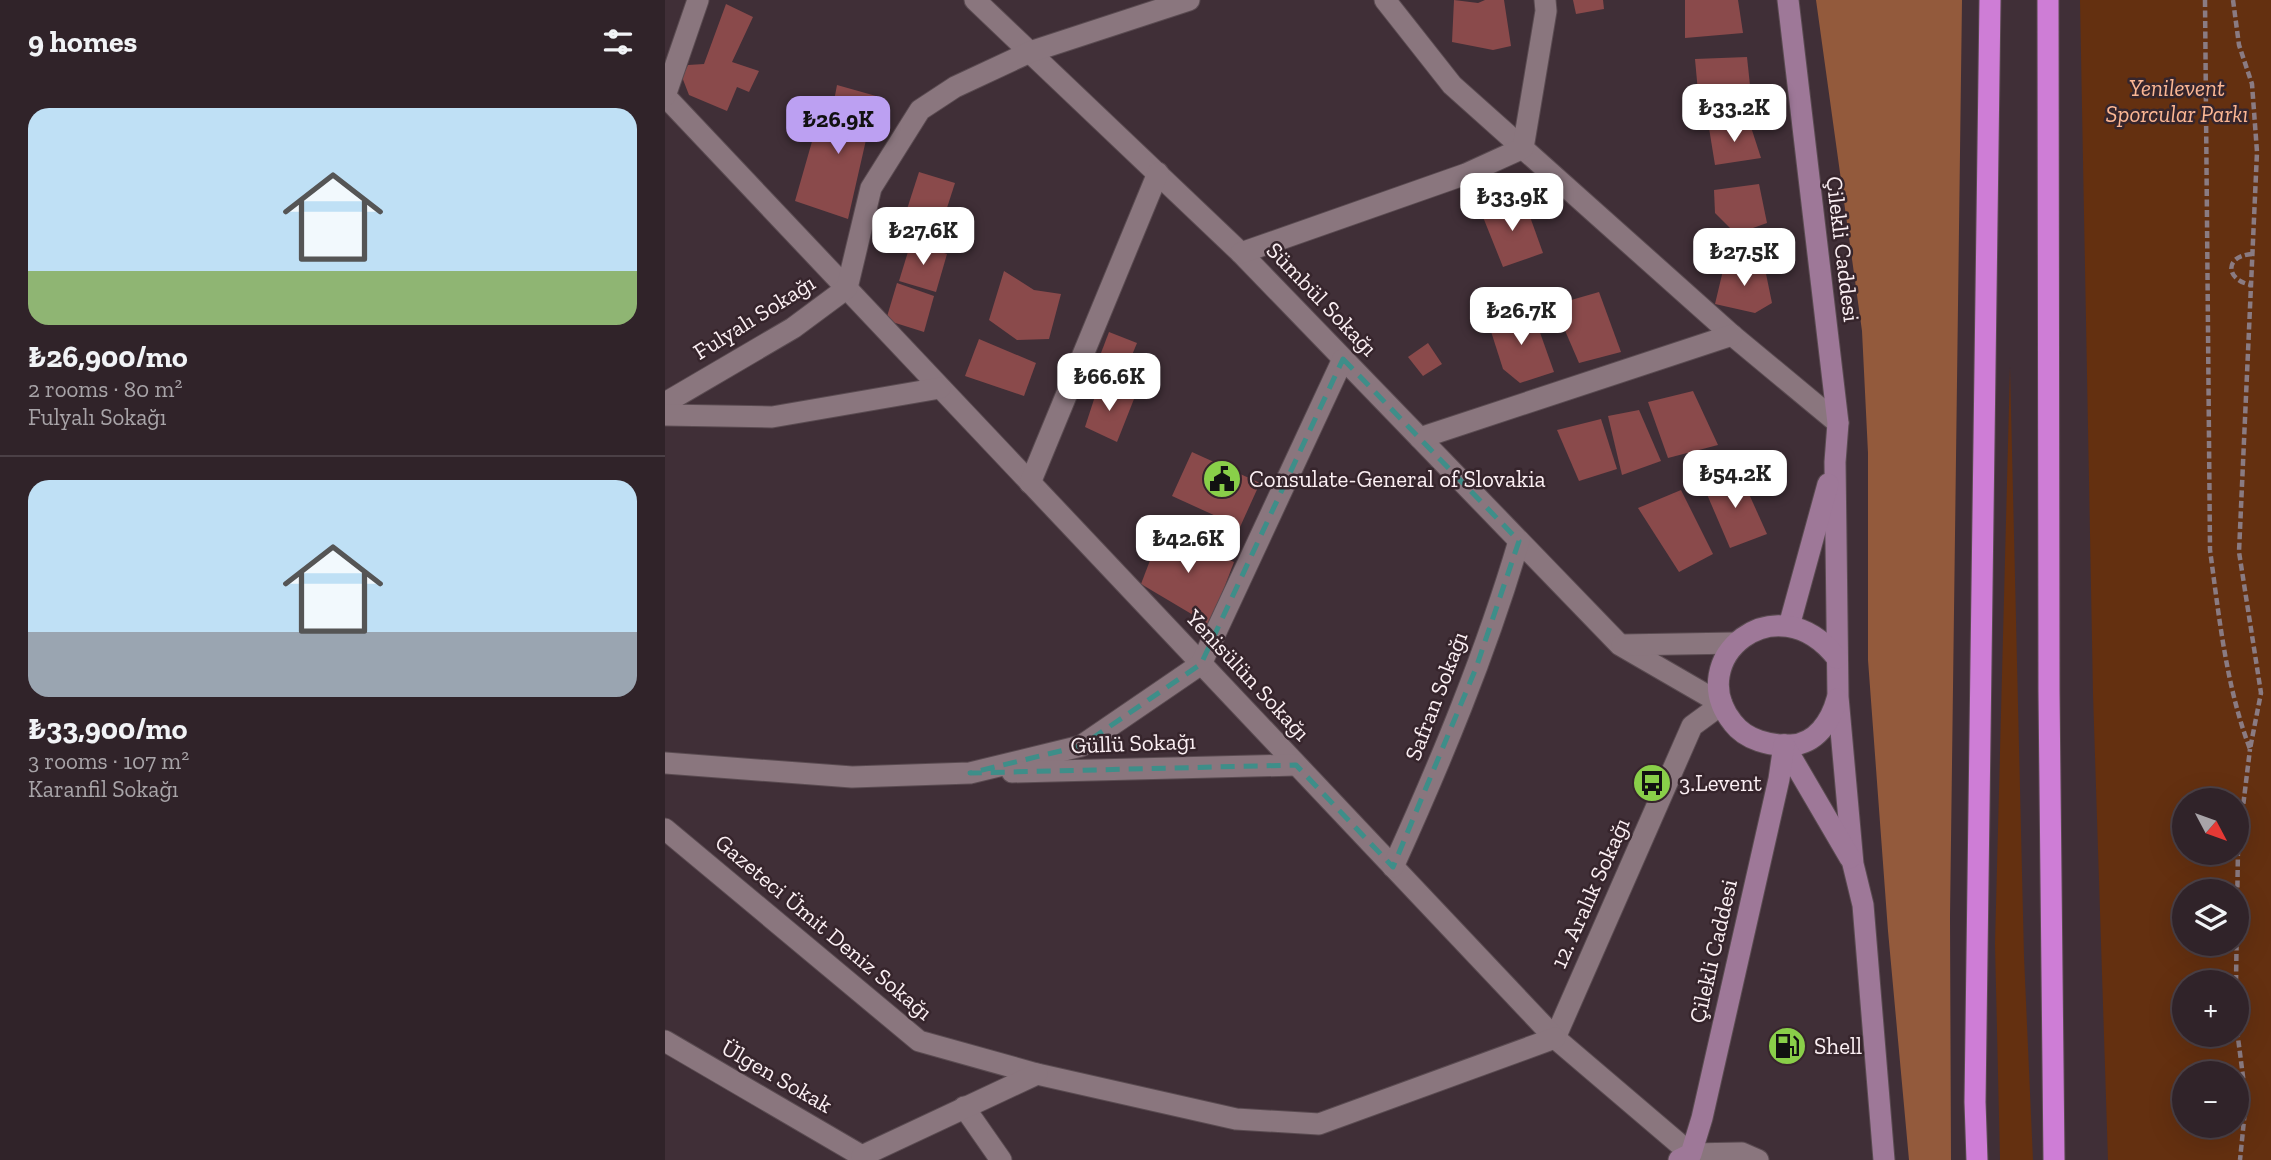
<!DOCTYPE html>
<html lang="en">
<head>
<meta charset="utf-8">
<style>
  body { margin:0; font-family:"Zilla Slab",serif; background:#3c2f35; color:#f1f3f6; height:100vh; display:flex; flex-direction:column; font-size:26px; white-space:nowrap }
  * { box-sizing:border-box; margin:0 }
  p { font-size:23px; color:#a8a4a8 }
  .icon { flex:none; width:38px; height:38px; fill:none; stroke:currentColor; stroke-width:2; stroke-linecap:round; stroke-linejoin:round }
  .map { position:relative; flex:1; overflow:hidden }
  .panel { display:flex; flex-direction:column; background:#302329; width:665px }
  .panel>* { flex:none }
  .needle { width:46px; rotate:131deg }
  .fabs { position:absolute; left:1507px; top:788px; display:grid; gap:14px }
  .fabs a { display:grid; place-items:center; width:77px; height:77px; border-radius:50%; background:#302329; box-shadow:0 7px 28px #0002,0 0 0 2px #4b4046; font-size:35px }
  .price { position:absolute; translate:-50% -60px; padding:0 16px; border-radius:14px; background:#fff; color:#222; font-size:23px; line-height:46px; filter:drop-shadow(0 2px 4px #0008) }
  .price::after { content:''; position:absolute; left:50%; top:42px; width:21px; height:16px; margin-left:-10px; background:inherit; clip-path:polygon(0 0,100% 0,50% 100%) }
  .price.current { background:#bca0f2; color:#111 }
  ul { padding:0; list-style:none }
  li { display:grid; align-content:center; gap:14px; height:371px; padding:0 28px }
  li+li { border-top:2px solid #4b4046 }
  li span { display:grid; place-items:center; height:217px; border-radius:21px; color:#555 }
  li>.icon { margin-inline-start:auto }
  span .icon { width:126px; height:126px; fill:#fffc; stroke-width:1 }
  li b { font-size:30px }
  h2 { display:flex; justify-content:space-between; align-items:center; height:84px; padding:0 28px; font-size:30px }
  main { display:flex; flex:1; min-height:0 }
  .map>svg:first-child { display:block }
  .green { fill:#643010; fill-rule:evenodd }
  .forest { fill:#935a3c }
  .building { fill:#8a4a4b }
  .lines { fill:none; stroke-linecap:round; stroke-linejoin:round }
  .street-casing { stroke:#5a4b51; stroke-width:23 }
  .secondary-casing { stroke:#5a4b51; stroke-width:23 }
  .highway-casing { stroke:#5a4b51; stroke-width:23 }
  .path { stroke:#8a7b82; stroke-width:4.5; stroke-dasharray:7 3.5; stroke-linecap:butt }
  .street { stroke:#8a767e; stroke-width:21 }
  .secondary { stroke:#9e7898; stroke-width:21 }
  .highway { stroke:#ce7dd6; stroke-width:21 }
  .marked { fill:none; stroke:#3e8e89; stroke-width:5; stroke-dasharray:14 9; stroke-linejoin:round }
  .labels { text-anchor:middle; stroke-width:5; stroke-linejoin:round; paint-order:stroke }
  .park-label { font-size:23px; font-style:italic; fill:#fcb794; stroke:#36252c }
  .street-label { font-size:23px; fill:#fbeff3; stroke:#36252c }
  .poi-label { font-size:23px; fill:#fbeff3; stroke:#36252c; text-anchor:start }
</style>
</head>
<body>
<main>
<section class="panel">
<h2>9 homes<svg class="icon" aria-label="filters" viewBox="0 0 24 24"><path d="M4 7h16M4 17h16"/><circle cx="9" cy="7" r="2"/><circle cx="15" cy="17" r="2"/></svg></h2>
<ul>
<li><span style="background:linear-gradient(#bfe0f5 75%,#8fb573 0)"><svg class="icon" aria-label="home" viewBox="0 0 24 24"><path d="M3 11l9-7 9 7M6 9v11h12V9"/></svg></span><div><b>₺26,900/mo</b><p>2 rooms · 80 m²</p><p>Fulyalı Sokağı</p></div></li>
<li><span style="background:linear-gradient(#bfe0f5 70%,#9aa5b1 0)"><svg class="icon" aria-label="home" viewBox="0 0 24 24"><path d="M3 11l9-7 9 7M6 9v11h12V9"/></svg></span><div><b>₺33,900/mo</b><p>3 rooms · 107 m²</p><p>Karanfil Sokağı</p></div></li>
</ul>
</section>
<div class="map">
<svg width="1606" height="1160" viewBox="0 0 1606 1160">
  <rect width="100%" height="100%" fill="#402f37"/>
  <!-- green -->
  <g class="green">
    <path d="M1415,0H1606V1160H1443L1428,694ZM1519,800H1572V852H1519ZM1519,891H1572V943H1519ZM1519,982H1572V1034H1519ZM1519,1073H1572V1125H1519Z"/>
    <path d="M1345,367L1359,957L1368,1160H1335L1330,944Z"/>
  </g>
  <!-- forest -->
  <path class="forest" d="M1151,0H1297L1285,917L1286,1160H1244L1223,931L1203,660V453L1197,331Z"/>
  <!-- building -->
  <g class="building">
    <path d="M789,0L813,3L820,0H839L846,46L828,50L787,42Z"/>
    <path d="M908,0H938L939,9L911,14Z"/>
    <path d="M1020,0H1073L1078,33L1020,38Z"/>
    <path d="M61,4L88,17L67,62L94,71L84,92L72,87L62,111L24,95L17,77L23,65L39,64Z"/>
    <path d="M1082,57L1086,95L1072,99L1033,92L1030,59Z"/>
    <path d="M172,85L211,96L183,219L130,201L150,131L170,133L180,110L168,106Z"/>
    <path d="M1085,124L1096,158L1050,165L1044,128Z"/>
    <path d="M254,172L290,183L270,245L234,234Z"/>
    <path d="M1094,184L1102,223L1071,234L1050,213L1049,190Z"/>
    <path d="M859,200L878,253L838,267L816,212Z"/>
    <path d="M246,242L282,254L271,292L234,281Z"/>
    <path d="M1060,262L1085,267L1099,264L1107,303L1090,313L1050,304Z"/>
    <path d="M339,271L369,290L396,294L384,339L352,340L324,320Z"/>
    <path d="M232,283L269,296L259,332L221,320Z"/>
    <path d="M934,292L956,352L914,363L889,305Z"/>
    <path d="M867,310L889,372L855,383L838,369L823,322Z"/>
    <path d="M444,332L472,343L455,384L428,374Z"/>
    <path d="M314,339L371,363L359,396L300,376Z"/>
    <path d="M763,343L777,364L758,376L743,357Z"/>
    <path d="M434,384L469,399L452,442L420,427Z"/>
    <path d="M1028,391L1053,445L1003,458L983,402Z"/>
    <path d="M974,410L996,461L957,475L943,416Z"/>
    <path d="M936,419L952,469L914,481L892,430Z"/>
    <path d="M527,452L595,483L575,527L507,496Z"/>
    <path d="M1075,474L1102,534L1065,548L1038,485Z"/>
    <path d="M1016,490L1048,554L1014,572L973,508Z"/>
    <path d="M497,529L569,562L545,625L476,584Z"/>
  </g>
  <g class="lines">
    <defs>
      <g id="street">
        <path d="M310,0L576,253L955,645L1057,704L1027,726L890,1038"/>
        <path d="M720,0L787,85L1067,335L1173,423"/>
        <path d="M0,96L890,1038L1026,1154L1077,1153L1093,1160"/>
        <path d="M0,96L33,0"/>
        <path d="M576,253L801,174L858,148L881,11L880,0"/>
        <path d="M0,403L128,328L182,288L206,188L255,110L290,87L365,52L524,0"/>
        <path d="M0,415L107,417L275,388"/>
        <path d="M755,438L1067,335"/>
        <path d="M365,483L493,173"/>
        <path d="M957,645L1071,643"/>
        <path d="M0,763L187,777L305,773L416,746L536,664L678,359"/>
        <path d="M347,772L631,765"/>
        <path d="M0,829L254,1041L372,1074L571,1119L654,1124L890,1038"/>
        <path d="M728,867C776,761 821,653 854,541"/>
        <path d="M0,1041L197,1156"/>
        <path d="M299,1107L336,1160"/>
        <path d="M197,1156L372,1074"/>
      </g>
      <g id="secondary">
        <path d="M1123,0L1173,423L1170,462L1173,697L1188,864L1198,905L1219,1160"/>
        <path d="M1124,626L1163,484"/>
        <path d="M1172,658C1111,580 1017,660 1068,723C1081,740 1105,746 1126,745C1151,744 1166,721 1172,699"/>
        <path d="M1119,745L1185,858"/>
        <path d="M1014,1160L1026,1154L1037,1118L1114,779L1119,745"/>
      </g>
      <g id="highway">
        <path d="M1383,0L1384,691L1389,1160"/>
        <path d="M1312,1160L1310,1102L1325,0"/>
      </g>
    </defs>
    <!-- street casing -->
    <use href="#street" class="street-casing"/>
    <!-- secondary casing -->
    <use href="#secondary" class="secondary-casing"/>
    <!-- highway casing -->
    <use href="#highway" class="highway-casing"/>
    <!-- path -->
    <g class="path">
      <path d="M1540,0L1545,550C1554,616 1561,686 1585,749L1596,693L1574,552L1592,152L1587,84L1574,45L1568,0"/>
      <path d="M1587,254C1558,256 1561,281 1587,285"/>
      <path d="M1571,982L1573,848L1585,749"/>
      <path d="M1572,1030L1581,1100L1575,1160"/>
    </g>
    <!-- street -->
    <use href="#street" class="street"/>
    <!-- secondary -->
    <use href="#secondary" class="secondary"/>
    <!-- highway -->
    <use href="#highway" class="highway"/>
  </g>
  <!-- marked area -->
  <path class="marked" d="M678,359L854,541L811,668L728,867L631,765L305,773L416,746L536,664Z"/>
  <!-- icons -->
  <defs>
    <symbol id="civic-disc" viewBox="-11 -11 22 22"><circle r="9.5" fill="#89cf49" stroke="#36252c"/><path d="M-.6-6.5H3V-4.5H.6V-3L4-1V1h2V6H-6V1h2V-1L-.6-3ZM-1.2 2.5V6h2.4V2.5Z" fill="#111"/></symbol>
    <symbol id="bus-disc" viewBox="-11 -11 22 22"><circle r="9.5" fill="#89cf49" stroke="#36252c"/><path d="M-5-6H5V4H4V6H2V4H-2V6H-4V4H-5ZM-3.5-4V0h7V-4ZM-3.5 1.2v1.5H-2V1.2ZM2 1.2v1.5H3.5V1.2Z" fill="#111"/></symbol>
    <symbol id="fuel-disc" viewBox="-11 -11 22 22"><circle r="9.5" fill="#89cf49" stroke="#36252c"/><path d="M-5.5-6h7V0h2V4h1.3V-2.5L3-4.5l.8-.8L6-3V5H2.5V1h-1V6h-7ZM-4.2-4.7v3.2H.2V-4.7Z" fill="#111"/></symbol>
  </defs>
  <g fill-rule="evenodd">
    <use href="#civic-disc" x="535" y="457" width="44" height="44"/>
    <use href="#bus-disc" x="965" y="761" width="44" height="44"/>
    <use href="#fuel-disc" x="1100" y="1024" width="44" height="44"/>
  </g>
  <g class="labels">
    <!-- park labels -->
    <g class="park-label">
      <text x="1512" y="96">Yenilevent<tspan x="1512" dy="26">Sporcular Parkı</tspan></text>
    </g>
    <!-- street labels -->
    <g class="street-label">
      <text transform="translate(1178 249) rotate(83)" y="8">Çilekli Caddesi</text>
      <text transform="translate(657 299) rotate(46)" y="8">Sümbül Sokağı</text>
      <text transform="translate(89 317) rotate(-32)" y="8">Fulyalı Sokağı</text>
      <text transform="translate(583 675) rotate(47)" y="8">Yenisülün Sokağı</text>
      <text transform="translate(771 696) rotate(-69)" y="8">Safran Sokağı</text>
      <text transform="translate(468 743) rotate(-2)" y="8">Güllü Sokağı</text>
      <text transform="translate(925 893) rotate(-66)" y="8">12. Aralık Sokağı</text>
      <text transform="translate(159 927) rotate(40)" y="8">Gazeteci Ümit Deniz Sokağı</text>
      <text transform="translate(1048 951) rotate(-77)" y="8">Çilekli Caddesi</text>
      <text transform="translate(112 1076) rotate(30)" y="8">Ülgen Sokak</text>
    </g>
    <!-- poi labels -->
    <g class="poi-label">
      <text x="584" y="487">Consulate-General of Slovakia</text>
      <text x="1014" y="791">3.Levent</text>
      <text x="1149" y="1054">Shell</text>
    </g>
  </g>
</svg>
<div class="fabs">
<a><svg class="needle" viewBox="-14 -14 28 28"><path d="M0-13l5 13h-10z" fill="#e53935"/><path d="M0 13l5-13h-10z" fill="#a8a4a8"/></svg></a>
<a><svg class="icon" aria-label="layers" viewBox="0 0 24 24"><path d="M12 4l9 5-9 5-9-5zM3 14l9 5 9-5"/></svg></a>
<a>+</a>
<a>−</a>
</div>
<b class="price" style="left:1069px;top:144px">₺33.2K</b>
<b class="price current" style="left:173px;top:156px">₺26.9K</b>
<b class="price" style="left:847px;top:233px">₺33.9K</b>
<b class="price" style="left:258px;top:267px">₺27.6K</b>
<b class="price" style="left:1079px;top:288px">₺27.5K</b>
<b class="price" style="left:856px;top:347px">₺26.7K</b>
<b class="price" style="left:444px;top:413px">₺66.6K</b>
<b class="price" style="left:1070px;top:510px">₺54.2K</b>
<b class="price" style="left:523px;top:575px">₺42.6K</b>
</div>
</main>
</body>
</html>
